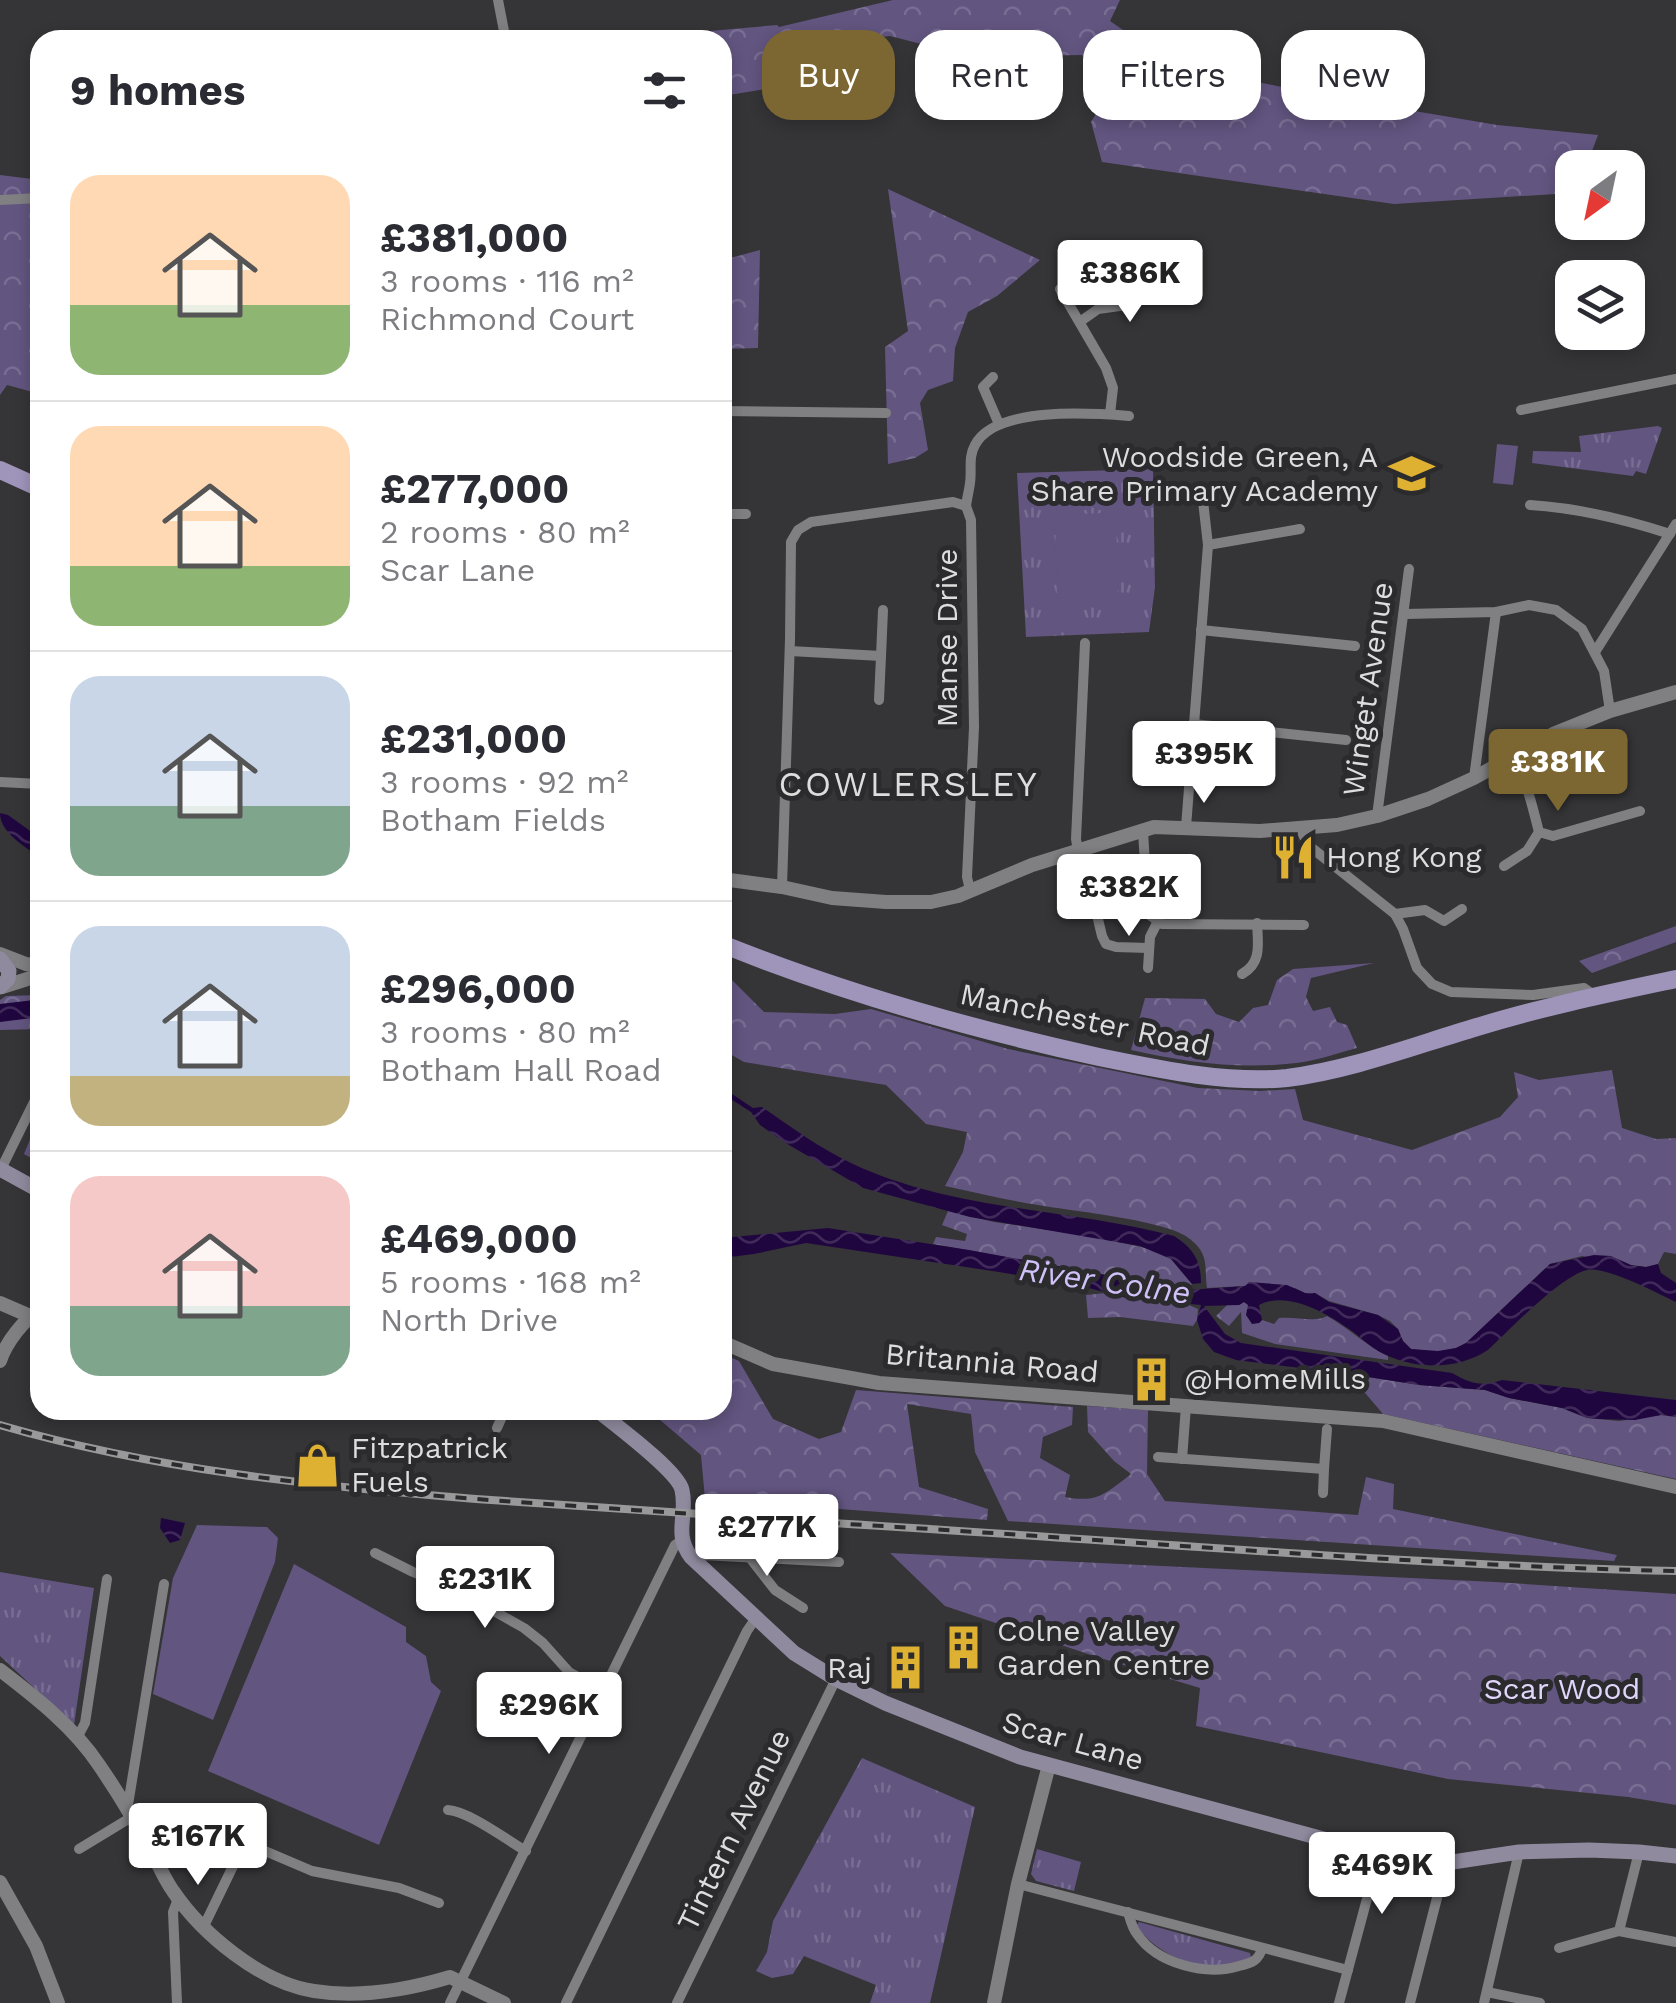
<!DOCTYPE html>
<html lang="en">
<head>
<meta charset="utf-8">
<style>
  body { margin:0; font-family:"Work Sans",sans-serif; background:#f2f2f3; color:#2b2b33; height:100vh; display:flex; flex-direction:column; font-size:38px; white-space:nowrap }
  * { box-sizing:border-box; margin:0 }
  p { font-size:32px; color:#7c7c81 }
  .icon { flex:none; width:55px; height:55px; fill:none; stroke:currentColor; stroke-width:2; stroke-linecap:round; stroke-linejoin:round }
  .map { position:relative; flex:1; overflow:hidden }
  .side { position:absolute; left:30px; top:30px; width:702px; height:1390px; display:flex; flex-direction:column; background:#fff; border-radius:30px; box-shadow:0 5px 15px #0003 }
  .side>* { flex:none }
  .guide { position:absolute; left:762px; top:30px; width:762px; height:90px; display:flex; gap:20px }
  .needle { width:65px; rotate:213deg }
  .controls { position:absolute; left:1555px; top:150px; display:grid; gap:20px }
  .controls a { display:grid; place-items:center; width:90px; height:90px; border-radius:20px; background:#fff; box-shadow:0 5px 15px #0003; font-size:50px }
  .price { position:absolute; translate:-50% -85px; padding:0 22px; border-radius:10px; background:#fff; color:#222; font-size:32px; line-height:65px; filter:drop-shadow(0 2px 5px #0008) }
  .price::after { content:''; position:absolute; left:50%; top:60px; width:30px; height:22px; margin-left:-15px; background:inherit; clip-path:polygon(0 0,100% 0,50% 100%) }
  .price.active { background:#7c6733; color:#fff }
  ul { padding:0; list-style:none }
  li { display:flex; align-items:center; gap:30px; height:250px; padding:0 40px }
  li+li { border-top:2px solid #e1e1e2 }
  li span { display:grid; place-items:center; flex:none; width:280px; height:200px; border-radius:30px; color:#555 }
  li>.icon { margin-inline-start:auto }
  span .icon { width:120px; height:120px; fill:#fffc; stroke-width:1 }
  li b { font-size:42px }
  h2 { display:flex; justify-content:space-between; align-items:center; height:120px; padding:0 40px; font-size:42px }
  .chip { padding:0 35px; border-radius:30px; background:#fff; box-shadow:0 5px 15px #0003; font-size:35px; line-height:90px }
  .chip.active { background:#7c6733; color:#fff }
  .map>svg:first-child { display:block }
  .grass { fill:url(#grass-tufts) }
  .forest { fill:url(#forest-crowns) }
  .park { fill:#625580 }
  .water { fill:url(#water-waves) }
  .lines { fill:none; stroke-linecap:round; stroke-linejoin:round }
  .minor { stroke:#807f82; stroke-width:10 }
  .tertiary { stroke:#807f82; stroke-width:14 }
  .secondary { stroke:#908a9e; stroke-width:15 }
  .primary { stroke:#9f94ba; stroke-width:18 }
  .rail-casing { stroke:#99999a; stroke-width:8 }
  .rail { stroke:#2b2a2c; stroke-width:4; stroke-dasharray:11; stroke-linecap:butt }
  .labels { text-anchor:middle; stroke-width:10; stroke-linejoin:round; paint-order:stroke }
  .poi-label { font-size:30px; fill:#ddddde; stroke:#2b2a2c; text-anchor:start }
  .street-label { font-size:30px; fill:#ddddde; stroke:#2b2a2c }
  .park-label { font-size:30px; fill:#e0d6fb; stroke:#2b2a2c }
  .water-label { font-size:32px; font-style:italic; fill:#d0c1f8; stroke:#2b2a2c }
  .quarter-label { font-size:35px; letter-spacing:2.5px; fill:#ddddde; stroke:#2b2a2c }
</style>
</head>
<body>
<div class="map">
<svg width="1676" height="2003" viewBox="0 0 1676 2003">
  <defs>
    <pattern id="grass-tufts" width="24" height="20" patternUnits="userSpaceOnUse" patternTransform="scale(2.5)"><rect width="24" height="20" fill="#625580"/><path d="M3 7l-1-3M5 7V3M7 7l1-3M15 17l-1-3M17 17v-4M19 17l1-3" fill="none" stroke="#786d92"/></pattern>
    <pattern id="forest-crowns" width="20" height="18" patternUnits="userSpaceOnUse" patternTransform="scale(2.5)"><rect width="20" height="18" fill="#625580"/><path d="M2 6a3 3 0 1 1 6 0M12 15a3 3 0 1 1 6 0" fill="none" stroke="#786d92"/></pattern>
    <pattern id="water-waves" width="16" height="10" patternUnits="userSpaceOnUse" patternTransform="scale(2.5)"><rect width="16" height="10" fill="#1f063f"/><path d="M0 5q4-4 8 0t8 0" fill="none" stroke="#3f2a5a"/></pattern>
  </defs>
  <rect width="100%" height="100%" fill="#353437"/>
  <!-- grass -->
  <g class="grass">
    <path d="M1658,426L1662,428L1646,474L1636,471L1633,476L1532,463L1533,451L1581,452L1579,436Z"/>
    <path d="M1153,469L1155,587L1149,632L1026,637L1017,473Z"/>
    <path d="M0,1572L94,1588L74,1725L0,1656Z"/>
    <path d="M862,1758L975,1807L930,2003H870L876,1985L804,1956L793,1974L772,1978L756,1971L767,1952L773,1921Z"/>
    <path d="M1037,1849L1081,1862L1074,1891L1036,1881L1031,1874Z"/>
    <path d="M1139,1922L1250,1953L1251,1958C1210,1976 1163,1961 1136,1926Z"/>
  </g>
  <!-- forest -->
  <g class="forest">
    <path d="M893,0H1120L1110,21L1172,64L1320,95L1497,125L1598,135L1586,167L1572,168V193L1394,204L1102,162L1091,122L1106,97L1082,55L972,57L890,36L791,48L798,63L784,86L723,96L722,40H607L777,25L779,27Z"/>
    <path d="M0,175L40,180V394L7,385L0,395Z"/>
    <path d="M888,189L1040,260L997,296L968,312L955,348L953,381L928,390L920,403L928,450L915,458L888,464L885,347L908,331Z"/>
    <path d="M760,250L758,348L723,349V371V260Z"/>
    <path d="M1676,926V942L1592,973L1579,961Z"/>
    <path d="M1374,963L1311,978L1306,997L1313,1011L1330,1007L1337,1022L1347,1025L1357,1048C1337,1053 1316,1061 1296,1063C1240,1070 1185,1062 1131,1050L1145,998L1205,999L1216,1014L1239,1022L1253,1008L1268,1005L1277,980L1293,969Z"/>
    <path d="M722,970L764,1012L835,1014L871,1009L1008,1049L1198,1088L1260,1091L1295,1089L1303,1120L1412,1150L1500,1117L1518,1097L1514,1072L1539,1080L1612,1070L1622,1128L1656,1139L1676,1138V1254L1664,1252L1658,1264L1646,1267L1631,1265L1582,1256L1550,1264L1466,1343L1456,1348L1438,1352L1411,1349L1403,1341L1398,1329L1390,1321L1378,1315L1329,1301L1315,1293H1305L1295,1288L1245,1286L1207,1288C1204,1267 1210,1255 1190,1239C1168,1220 1071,1211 1038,1205C1007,1200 976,1193 945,1186L963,1152L967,1132L926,1124L886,1085L744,1062L723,1050Z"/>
    <path d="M40,995V1029L0,1030V1000L6,996Z"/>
    <path d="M40,1115V1163L24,1154Z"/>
    <path d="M948,1211L994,1222L1097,1237L1154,1250L1171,1259L1192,1284L1188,1290L1177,1288L933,1244L936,1237L965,1241L967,1234L942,1225Z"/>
    <path d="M1106,1293L1127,1298L1189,1305L1198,1309L1197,1320L1193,1326L1120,1317L1088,1318L1086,1295Z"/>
    <path d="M1244,1302L1249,1305L1259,1323L1262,1320L1274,1324L1279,1318C1294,1316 1316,1323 1327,1316C1349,1328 1366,1346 1388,1356V1360L1275,1344L1242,1333L1241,1312L1229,1326L1216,1316L1228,1304L1239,1305Z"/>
    <path d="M723,1354L739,1361L773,1419L819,1439L841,1432L856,1390L1073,1407L1072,1425L1043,1437L1040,1458L1070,1475L1065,1497C1098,1503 1105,1494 1131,1474L1114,1461L1088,1432L1087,1406L1148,1410L1147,1474L1165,1501L1358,1515L1366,1477L1394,1484L1393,1509L1617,1555L1614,1561L1008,1521L975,1452L971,1414L907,1404L919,1487L988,1509L987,1520L705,1499L701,1455L659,1419L662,1410H722Z"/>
    <path d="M1349,1374L1419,1385L1485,1390L1509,1398L1562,1408L1587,1418L1619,1421L1661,1415L1676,1417V1479L1383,1414Z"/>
    <path d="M890,1553L1495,1582L1676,1594V1805L1628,1797L1448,1779L1196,1726L1200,1688L1094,1656L945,1606Z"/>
  </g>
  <!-- park -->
  <g class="park">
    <path d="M1497,444L1518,446L1513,485L1493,483Z"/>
    <path d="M1116,513L1118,598L1057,599L1055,514Z"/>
    <path d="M197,1525L267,1527L278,1538L275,1562L213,1720L153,1694L173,1578Z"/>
    <path d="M294,1564L406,1627V1642L426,1656L431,1682L441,1691L379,1845L208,1771Z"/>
  </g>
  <!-- water -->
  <g class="water">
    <path d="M0,813L8,815L40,838V858C25,846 0,833 0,813Z"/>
    <path d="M34,1000H40V1017L0,1022V1004Z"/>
    <path d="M723,1088L753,1108L762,1107C791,1127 821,1149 853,1164C954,1211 1068,1208 1174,1236C1193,1248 1201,1260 1201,1283L1192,1284L1171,1259L1140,1246L970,1217L863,1188L789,1145L760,1125L751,1112L723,1094Z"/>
    <path d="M828,1228L969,1250L1188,1290L1245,1286L1249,1282L1287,1285L1305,1293H1315L1329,1302L1378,1315L1398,1329L1403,1341L1411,1349L1438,1351L1456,1348L1466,1343L1550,1264L1594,1255L1611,1256L1631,1265L1646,1267L1658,1264L1661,1273L1676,1283V1302C1657,1293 1606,1266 1587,1270C1562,1275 1508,1331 1488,1350C1457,1370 1417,1370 1384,1354C1369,1347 1359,1335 1346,1327C1323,1311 1286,1291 1259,1305L1262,1320L1259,1323L1252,1324L1246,1315L1248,1305L1244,1302L1239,1305L1204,1306L1225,1334L1241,1343L1452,1373C1472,1384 1481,1387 1502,1380L1676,1400V1417L1661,1415L1635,1420L1600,1419L1587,1418L1562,1408L1509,1398L1485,1390L1419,1385L1349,1374L1236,1360L1214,1352L1203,1339L1197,1320L1201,1305L1127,1298L1077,1285L999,1272L806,1243L754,1254L723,1258V1238Z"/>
    <path d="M161,1518L185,1523L180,1540L170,1543L160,1528Z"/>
  </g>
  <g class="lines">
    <!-- minor -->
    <g class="minor">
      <path d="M498,0L504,31L500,40"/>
      <path d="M0,200L40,198"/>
      <path d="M1060,289L1106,368L1113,388L1110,414"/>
      <path d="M1081,321L1098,309L1127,305L1125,298"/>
      <path d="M993,377L983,387L999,424"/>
      <path d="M1521,410L1676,379"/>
      <path d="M722,411L886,413"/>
      <path d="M1530,505C1579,508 1624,519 1670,534"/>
      <path d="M966,506L971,520L974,727L967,877L970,890"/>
      <path d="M722,514H746"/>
      <path d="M1208,545L1300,529"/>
      <path d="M1405,614L1496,612L1529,605L1556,610L1582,629L1604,671L1610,711"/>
      <path d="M1201,630L1355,646"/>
      <path d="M790,651L881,656L879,700"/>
      <path d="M1595,652L1676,524"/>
      <path d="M881,656L883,610"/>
      <path d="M1193,724L1346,740"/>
      <path d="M1511,757C1527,778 1532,806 1539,832L1553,836L1640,811"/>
      <path d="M1474,778L1496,612"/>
      <path d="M0,782L40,784"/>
      <path d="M1377,816L1409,569"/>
      <path d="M1186,827L1208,545L1203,501"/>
      <path d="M1300,828L1308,845L1395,914L1403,929L1417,968L1432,984L1451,992L1533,995L1584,988L1595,996"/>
      <path d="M1143,831L1148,914L1162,924L1304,925"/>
      <path d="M1078,851L1076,839L1085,643"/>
      <path d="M1504,866L1527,851L1539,832"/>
      <path d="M782,887L790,639L791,542L798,530L811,522L953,502L966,506C967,498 969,491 970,483C972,470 968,457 975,445C995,406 1091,413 1129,416"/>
      <path d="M1080,914L1092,913L1097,915L1102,936L1106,944L1116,947L1148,948"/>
      <path d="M1395,914L1425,910L1444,921L1462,909"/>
      <path d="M1148,968L1150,937L1158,921"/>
      <path d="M1242,974C1262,963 1258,944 1257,923"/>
      <path d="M1,1169L40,1090"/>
      <path d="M497,1428L505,1410"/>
      <path d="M1158,1457L1324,1469L1327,1429"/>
      <path d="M1182,1459L1186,1406"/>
      <path d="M1323,1493L1324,1469"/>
      <path d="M375,1553L413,1572L460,1592L524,1628L543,1643L569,1672L603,1691"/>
      <path d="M691,1557L702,1555L839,1562"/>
      <path d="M750,1558L775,1590L803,1608"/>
      <path d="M77,1738L85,1723L107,1579"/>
      <path d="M448,1810C468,1811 507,1840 526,1851"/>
      <path d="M127,1811L164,1584"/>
      <path d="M79,1849L130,1818"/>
      <path d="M1639,1852L1619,1931L1676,1942"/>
      <path d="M1018,1884L1348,1970"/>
      <path d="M1128,1912C1130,1919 1132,1928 1137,1934C1157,1964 1206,1976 1239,1966C1251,1963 1259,1961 1262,1948"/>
      <path d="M203,1928L236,1860L245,1851L258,1848L312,1871L399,1888L439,1903"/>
      <path d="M1559,1948L1619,1931"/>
      <path d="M1487,1992L1540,2003"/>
      <path d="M177,2003L173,1912L178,1899"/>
      <path d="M450,2003L675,1545L682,1540"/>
      <path d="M566,2003L747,1631L756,1618"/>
      <path d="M677,2003L836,1679"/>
      <path d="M1339,2003L1379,1854"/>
      <path d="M1410,2003L1446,1863"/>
      <path d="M1484,2003L1519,1852"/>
    </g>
    <!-- tertiary -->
    <g class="tertiary">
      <path d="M722,879L782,887L832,898L886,902H931L958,896L1032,865L1154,827L1260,831L1337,825L1377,816L1428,799L1474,778L1553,734L1610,711L1676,692"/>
      <path d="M0,954L26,964L40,966"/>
      <path d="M2,987L40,975"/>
      <path d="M0,1303L30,1316"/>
      <path d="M722,1342L773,1364L879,1383L1383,1421L1676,1487"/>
      <path d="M0,1361C6,1342 24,1320 40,1309"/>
      <path d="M0,1670C35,1697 74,1727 99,1765C119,1794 138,1826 154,1857C161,1869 165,1880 173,1891C202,1934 261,1983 314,1991C358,1998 407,1990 450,1977L504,2003"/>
      <path d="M0,1882L36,1946L58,2003"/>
      <path d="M994,2003L1018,1884L1049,1765"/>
    </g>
    <!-- secondary -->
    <g class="secondary">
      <path d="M0,959L9,971L8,979L0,987"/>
      <path d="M0,1169L40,1191"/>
      <path d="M597,1410C614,1424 678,1471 682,1490C688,1516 673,1533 691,1557L794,1653L836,1679L885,1703L1020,1757L1379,1854L1446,1863L1519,1852L1589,1850L1639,1852L1676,1856"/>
    </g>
    <!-- primary -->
    <g class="primary">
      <path d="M0,470L40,488"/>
      <path d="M722,944C844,993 971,1029 1099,1057C1158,1069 1227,1084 1287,1078C1351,1070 1416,1045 1477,1027C1542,1007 1610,993 1676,979"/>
    </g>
    <defs>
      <path id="rail" d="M0,1425C155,1470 315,1486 476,1499C600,1508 724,1516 848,1524C1124,1540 1399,1565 1676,1571"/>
    </defs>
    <!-- rail casing -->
    <use href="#rail" class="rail-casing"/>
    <!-- rail -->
    <use href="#rail" class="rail"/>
  </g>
  <!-- icons -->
  <defs>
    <symbol id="school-bare" viewBox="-9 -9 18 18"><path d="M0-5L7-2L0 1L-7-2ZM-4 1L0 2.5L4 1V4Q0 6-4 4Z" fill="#deb133" stroke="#2b2a2c" stroke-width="2.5" paint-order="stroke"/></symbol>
    <symbol id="restaurant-bare" viewBox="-9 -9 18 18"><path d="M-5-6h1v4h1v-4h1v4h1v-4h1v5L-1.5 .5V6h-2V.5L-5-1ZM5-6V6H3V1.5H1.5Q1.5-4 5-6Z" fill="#deb133" stroke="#2b2a2c" stroke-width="2.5" paint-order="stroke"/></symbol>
    <symbol id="building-bare" viewBox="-9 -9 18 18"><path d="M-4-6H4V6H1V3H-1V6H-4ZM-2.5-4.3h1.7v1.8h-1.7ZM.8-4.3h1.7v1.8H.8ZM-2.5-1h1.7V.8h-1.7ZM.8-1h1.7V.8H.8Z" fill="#deb133" stroke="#2b2a2c" stroke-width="2.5" paint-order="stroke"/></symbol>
    <symbol id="shop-bare" viewBox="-9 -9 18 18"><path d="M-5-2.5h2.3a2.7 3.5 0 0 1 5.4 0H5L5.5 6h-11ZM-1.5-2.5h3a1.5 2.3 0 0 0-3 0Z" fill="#deb133" stroke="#2b2a2c" stroke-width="2.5" paint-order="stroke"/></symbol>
  </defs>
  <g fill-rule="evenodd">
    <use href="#school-bare" x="1380" y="442" width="63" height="63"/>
    <use href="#restaurant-bare" x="1262" y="826" width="63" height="63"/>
    <use href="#building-bare" x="1120" y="1348" width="63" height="63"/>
    <use href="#shop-bare" x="286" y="1434" width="63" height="63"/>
    <use href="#building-bare" x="932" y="1616" width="63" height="63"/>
    <use href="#building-bare" x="874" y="1636" width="63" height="63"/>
  </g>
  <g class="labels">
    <!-- poi labels -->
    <g class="poi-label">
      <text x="1378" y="467" text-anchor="end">Woodside Green, A<tspan x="1378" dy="34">Share Primary Academy</tspan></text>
      <text x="1326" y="867">Hong Kong</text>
      <text x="1184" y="1389">@HomeMills</text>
      <text x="351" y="1458">Fitzpatrick<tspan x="351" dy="34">Fuels</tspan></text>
      <text x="997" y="1641">Colne Valley<tspan x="997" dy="34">Garden Centre</tspan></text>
      <text x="872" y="1678" text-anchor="end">Raj</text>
    </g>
    <!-- street labels -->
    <g class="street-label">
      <text transform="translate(947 638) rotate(-90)" y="10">Manse Drive</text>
      <text transform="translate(1368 689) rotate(-82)" y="10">Winget Avenue</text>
      <text transform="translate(1085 1020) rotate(12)" y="10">Manchester Road</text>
      <text transform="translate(992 1363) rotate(5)" y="10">Britannia Road</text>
      <text transform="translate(1073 1741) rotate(16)" y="10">Scar Lane</text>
      <text transform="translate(734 1830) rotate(-64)" y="10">Tintern Avenue</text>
    </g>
    <!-- park labels -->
    <g class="park-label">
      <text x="1562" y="1699">Scar Wood</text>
    </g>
    <!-- water labels -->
    <g class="water-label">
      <text transform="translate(1105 1281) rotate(8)" y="11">River Colne</text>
    </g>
    <!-- quarter labels -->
    <g class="quarter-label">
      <text x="909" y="796">COWLERSLEY</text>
    </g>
  </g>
</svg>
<div class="controls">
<a><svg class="needle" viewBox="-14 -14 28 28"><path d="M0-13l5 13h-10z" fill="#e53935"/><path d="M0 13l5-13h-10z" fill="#7c7c81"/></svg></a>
<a><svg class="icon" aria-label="layers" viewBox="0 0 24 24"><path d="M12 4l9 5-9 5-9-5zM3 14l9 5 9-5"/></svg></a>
</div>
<b class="price" style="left:1130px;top:325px">£386K</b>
<b class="price" style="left:1204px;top:806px">£395K</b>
<b class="price active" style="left:1558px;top:814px">£381K</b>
<b class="price" style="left:1129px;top:939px">£382K</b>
<b class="price" style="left:767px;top:1579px">£277K</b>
<b class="price" style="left:485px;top:1631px">£231K</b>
<b class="price" style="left:549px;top:1757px">£296K</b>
<b class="price" style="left:198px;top:1888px">£167K</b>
<b class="price" style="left:1382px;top:1917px">£469K</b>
<div class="guide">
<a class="chip active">Buy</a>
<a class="chip">Rent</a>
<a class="chip">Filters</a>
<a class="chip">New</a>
</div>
<section class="side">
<h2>9 homes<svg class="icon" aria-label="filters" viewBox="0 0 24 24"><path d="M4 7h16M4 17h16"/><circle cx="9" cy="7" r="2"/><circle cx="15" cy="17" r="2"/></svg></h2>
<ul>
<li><span style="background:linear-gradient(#ffd9b3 65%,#8fb573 0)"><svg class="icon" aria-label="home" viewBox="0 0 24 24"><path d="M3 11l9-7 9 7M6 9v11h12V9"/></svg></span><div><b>£381,000</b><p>3 rooms · 116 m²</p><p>Richmond Court</p></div></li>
<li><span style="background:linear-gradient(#ffd9b3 70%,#8fb573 0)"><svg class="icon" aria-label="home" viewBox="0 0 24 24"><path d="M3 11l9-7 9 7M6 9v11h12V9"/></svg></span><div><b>£277,000</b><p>2 rooms · 80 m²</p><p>Scar Lane</p></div></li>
<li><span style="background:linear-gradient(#c9d6e8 65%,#7fa58c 0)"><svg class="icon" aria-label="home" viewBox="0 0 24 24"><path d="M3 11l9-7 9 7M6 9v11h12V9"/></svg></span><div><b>£231,000</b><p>3 rooms · 92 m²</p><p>Botham Fields</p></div></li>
<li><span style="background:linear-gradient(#c9d6e8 75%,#c2b280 0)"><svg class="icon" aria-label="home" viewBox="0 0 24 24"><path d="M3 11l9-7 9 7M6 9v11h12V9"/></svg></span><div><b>£296,000</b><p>3 rooms · 80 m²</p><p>Botham Hall Road</p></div></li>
<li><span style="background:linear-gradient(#f6c9c9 65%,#7fa58c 0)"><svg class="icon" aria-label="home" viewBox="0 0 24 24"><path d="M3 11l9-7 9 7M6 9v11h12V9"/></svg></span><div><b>£469,000</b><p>5 rooms · 168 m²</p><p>North Drive</p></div></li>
</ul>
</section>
</div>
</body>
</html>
